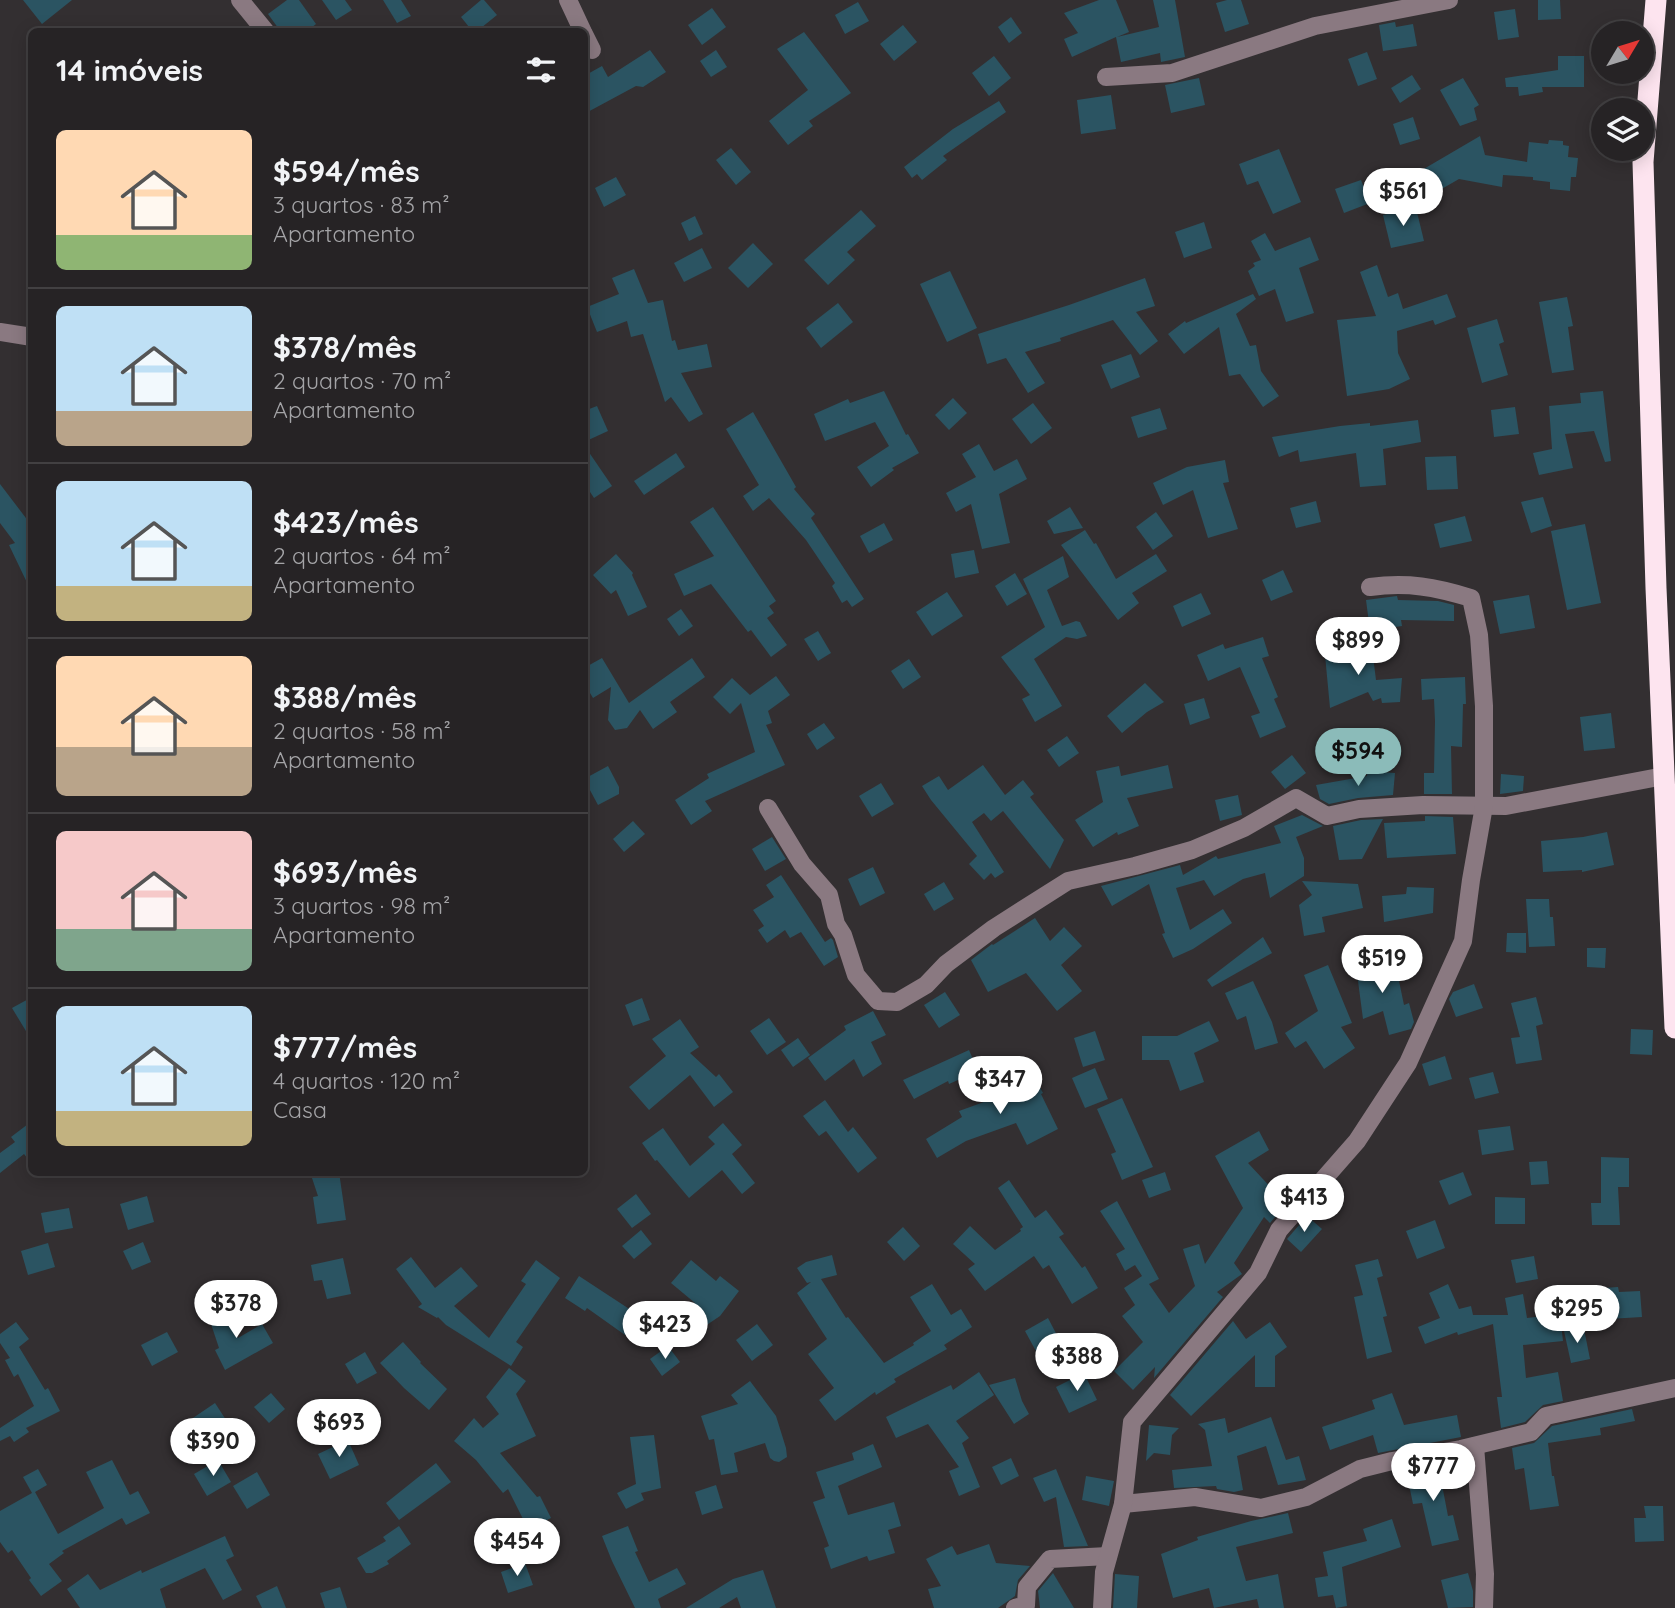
<!DOCTYPE html>
<html lang="pt">
<head>
<meta charset="utf-8">
<style>
  body { margin:0; font-family:Quicksand,sans-serif; background:#2e2b2d; color:#f1f3f6; height:100vh; display:flex; flex-direction:column; font-size:26px; white-space:nowrap }
  * { box-sizing:border-box; margin:0 }
  p { font-size:23px; color:#a4a4a7 }
  .icon { flex:none; width:38px; height:38px; fill:none; stroke:currentColor; stroke-width:2; stroke-linecap:round; stroke-linejoin:round }
  .map { position:relative; flex:1; overflow:hidden }
  .drawer { position:absolute; left:28px; top:28px; width:560px; height:1148px; display:flex; flex-direction:column; background:#262325; border-radius:10px; box-shadow:0 4px 18px #0003,0 0 0 2px #424042 }
  .drawer>* { flex:none }
  .needle { width:46px; rotate:52deg }
  .fabs { position:absolute; left:1591px; top:21px; display:grid; gap:14px }
  .fabs a { display:grid; place-items:center; width:63px; height:63px; border-radius:50%; background:#262325; box-shadow:0 4px 18px #0003,0 0 0 2px #424042; font-size:35px }
  .price { position:absolute; translate:-50% -60px; padding:0 16px; border-radius:24px; background:#fff; color:#222; font-size:23px; line-height:46px; filter:drop-shadow(0 2px 4px #0008) }
  .price::after { content:''; position:absolute; left:50%; top:42px; width:21px; height:16px; margin-left:-10px; background:inherit; clip-path:polygon(0 0,100% 0,50% 100%) }
  .price.on { background:#8bbbb9; color:#111 }
  ul { padding:0; list-style:none }
  li { display:flex; align-items:center; gap:21px; height:175px; padding:0 28px }
  li+li { border-top:2px solid #424042 }
  li span { display:grid; place-items:center; flex:none; width:196px; height:140px; border-radius:10px; color:#555 }
  li>.icon { margin-inline-start:auto }
  span .icon { width:84px; height:84px; fill:#fffc; stroke-width:1 }
  li b { font-size:30px }
  h2 { display:flex; justify-content:space-between; align-items:center; height:84px; padding:0 28px; font-size:30px }
  .map>svg:first-child { display:block }
  .building { fill:#2b5462 }
  .lines { fill:none; stroke-linecap:round; stroke-linejoin:round }
  .minor { stroke:#8a7981; stroke-width:18 }
  .highway { stroke:#fde4ef; stroke-width:21 }
</style>
</head>
<body>
<div class="map">
<svg width="1675" height="1608" viewBox="0 0 1675 1608">
  <rect width="100%" height="100%" fill="#332f31"/>
  <!-- building -->
  <g class="building">
    <path d="M23,0H72L42,24Z"/>
    <path d="M287,0H299L316,24L306,32H281L268,14Z"/>
    <path d="M322,0H345L352,10L336,20Z"/>
    <path d="M383,0H401L411,16L397,23Z"/>
    <path d="M481,0H484L497,15L476,32H473L461,17Z"/>
    <path d="M1099,0H1116L1129,32L1117,37L1159,27L1153,0H1175L1185,57L1161,62L1160,53L1121,62L1116,37L1072,57L1064,39L1078,33L1064,13Z"/>
    <path d="M1227,0H1241L1249,24L1225,32L1216,3Z"/>
    <path d="M1538,0H1560L1561,19L1538,20Z"/>
    <path d="M858,2L869,21L845,34L835,15Z"/>
    <path d="M712,8L726,27L702,45L688,25Z"/>
    <path d="M1515,9L1519,37L1498,40L1494,12Z"/>
    <path d="M1011,17L1022,33L1009,43L998,27Z"/>
    <path d="M1395,22L1396,27L1413,24L1417,46L1383,51L1379,25Z"/>
    <path d="M903,25L917,42L894,61L880,44Z"/>
    <path d="M804,32L851,93L809,121L813,126L788,145L769,121L808,90L777,49Z"/>
    <path d="M650,50L666,72L643,87L636,86L584,114V76L602,66L608,77Z"/>
    <path d="M716,50L727,67L711,77L700,61Z"/>
    <path d="M1367,52L1377,79L1358,86L1348,59Z"/>
    <path d="M994,56L1011,78L989,96L972,73Z"/>
    <path d="M1558,56H1584V87H1542L1543,92L1519,96L1518,87H1506L1505,78L1558,70Z"/>
    <path d="M1412,75L1421,89L1400,103L1391,88Z"/>
    <path d="M1199,78L1205,105L1171,113L1165,85Z"/>
    <path d="M1463,78L1479,105L1474,108L1477,120L1460,126L1440,90Z"/>
    <path d="M1111,95L1116,129L1081,134L1077,100Z"/>
    <path d="M999,101L1006,112L943,156L947,160L922,180L917,174L912,178L904,167L953,129Z"/>
    <path d="M1413,117L1420,139L1400,145L1393,124Z"/>
    <path d="M1480,136L1485,155L1527,162L1529,142L1548,144L1549,140L1563,141V145L1569,146L1568,157L1578,158L1576,177H1571L1570,191L1550,189V182L1533,180V177L1503,175L1502,187L1459,179L1433,194L1422,176V170Z"/>
    <path d="M731,148L751,172L736,185L716,160Z"/>
    <path d="M1279,149L1301,202L1273,214L1258,181L1247,185L1239,164Z"/>
    <path d="M616,177L626,195L604,207L595,188Z"/>
    <path d="M1361,180L1370,203L1344,213L1335,189Z"/>
    <path d="M1416,208L1424,241L1391,248L1383,215Z"/>
    <path d="M861,210L876,226L847,252L855,260L828,285L804,260Z"/>
    <path d="M695,216L703,234L689,241L681,223Z"/>
    <path d="M1204,222L1212,248L1184,258L1175,232Z"/>
    <path d="M1265,233L1275,251L1310,237L1319,260L1299,268L1314,313L1286,322L1275,289L1259,296L1248,271L1255,266L1253,263L1261,260L1251,241Z"/>
    <path d="M753,243L773,264L748,288L728,268Z"/>
    <path d="M702,248L712,268L684,282L674,263Z"/>
    <path d="M1377,265L1388,297L1398,293L1403,309L1447,294L1456,317L1435,325L1433,320L1397,331L1398,353L1410,379L1389,389L1347,396L1337,320L1376,316L1360,272Z"/>
    <path d="M634,269L648,303L663,300L672,341L675,340L678,350L707,344L712,367L681,373L703,414L689,422L671,397L665,402L643,334L631,337L627,321L597,332L587,307L619,294L612,278Z"/>
    <path d="M950,271L977,328L947,342L920,284Z"/>
    <path d="M1145,278L1155,306L1136,312L1158,341L1140,355L1113,320L1060,338L1061,341L1025,352L1045,383L1028,393L1006,358L987,364L978,334L1069,305Z"/>
    <path d="M1253,294L1256,299L1236,314L1250,346L1256,345L1261,371L1279,396L1263,407L1240,374L1229,376L1219,327L1184,354L1168,334L1185,321L1186,323Z"/>
    <path d="M1567,297L1573,326L1568,327L1574,370L1552,373L1539,302Z"/>
    <path d="M838,303L853,322L821,348L806,328Z"/>
    <path d="M1497,319L1504,342L1499,344L1508,375L1482,383L1467,328Z"/>
    <path d="M1131,354L1140,377L1111,389L1101,365Z"/>
    <path d="M884,391L906,435L908,434L919,453L892,468L894,470L871,487L857,467L889,446L875,422L825,441L814,414L848,399L850,403Z"/>
    <path d="M1603,391L1611,461L1605,462L1594,431L1565,434L1573,468L1539,475L1533,453L1552,449L1549,406L1581,403L1580,393Z"/>
    <path d="M953,398L967,413L949,430L935,415Z"/>
    <path d="M1033,403L1052,428L1031,444L1012,419Z"/>
    <path d="M597,406L608,431L584,442V411Z"/>
    <path d="M1515,407L1519,434L1494,437L1491,410Z"/>
    <path d="M1160,408L1167,429L1138,438L1131,417Z"/>
    <path d="M753,412L796,487L794,489L815,514L811,518L864,599L852,607L847,600L842,603L832,586L835,583L806,540L769,498L753,511L743,496L759,485L726,429Z"/>
    <path d="M1418,420L1421,442L1383,449L1386,485L1360,487L1356,453L1300,462L1298,450L1279,457L1272,437L1340,426L1370,423V426Z"/>
    <path d="M979,444L994,471L1017,459L1027,479L999,494L1010,543L982,549L971,504L956,512L946,493L976,477L962,454Z"/>
    <path d="M584,445L612,486L594,498L584,483Z"/>
    <path d="M676,453L685,467L644,495L634,481Z"/>
    <path d="M1456,456L1458,489L1427,490L1425,457Z"/>
    <path d="M1225,460L1229,482L1223,483L1238,529L1208,538L1193,490L1163,505L1153,483L1187,467Z"/>
    <path d="M0,484L32,526V593L9,545L15,543L0,523Z"/>
    <path d="M1543,497L1552,526L1531,533L1521,502Z"/>
    <path d="M1316,501L1321,522L1296,528L1290,508Z"/>
    <path d="M713,507L776,601L769,606L774,613L767,618L787,645L771,657L751,630L748,632L711,584L684,596L674,574L714,556L690,522Z"/>
    <path d="M1070,507L1083,528L1054,534L1047,521Z"/>
    <path d="M1156,512L1173,536L1153,550L1136,527Z"/>
    <path d="M1465,516L1472,541L1440,548L1434,524Z"/>
    <path d="M884,523L893,540L869,553L860,536Z"/>
    <path d="M1585,524L1601,603L1567,610L1551,531Z"/>
    <path d="M1085,530L1094,544L1096,543L1116,579L1156,554L1167,571L1132,593L1139,603L1118,620L1061,545Z"/>
    <path d="M974,550L979,573L955,578L951,554Z"/>
    <path d="M616,554L633,573L632,575L647,607L628,616L616,590L611,594L593,575Z"/>
    <path d="M1063,556L1069,577L1047,590L1062,626L1076,621L1080,622L1087,636L1077,639L1066,637L1034,659L1062,706L1035,722L1022,699L1030,695L1001,657L1045,627L1023,579Z"/>
    <path d="M1283,570L1293,592L1271,601L1262,580Z"/>
    <path d="M1015,573L1027,594L1007,606L995,586Z"/>
    <path d="M947,592L963,616L932,636L916,612Z"/>
    <path d="M1201,593L1211,614L1182,627L1173,606Z"/>
    <path d="M1529,595L1535,628L1500,634L1493,601Z"/>
    <path d="M1397,596L1398,600L1438,601L1454,605V621L1401,620L1402,626L1370,631L1366,600Z"/>
    <path d="M681,609L693,626L679,636L667,619Z"/>
    <path d="M818,631L831,653L818,661L804,639Z"/>
    <path d="M1263,637L1269,656L1262,658L1278,697L1274,699L1286,727L1260,738L1251,716L1260,713L1240,667L1208,681L1197,655L1223,644L1225,649Z"/>
    <path d="M1371,640L1376,680L1402,678L1400,702L1382,703L1381,698L1373,701L1368,692L1330,708L1325,655L1357,652L1356,641Z"/>
    <path d="M602,658L629,703L692,658L705,677L670,702L677,712L653,729L640,710L627,728L615,730L608,720L611,687L593,698L584,683V668Z"/>
    <path d="M909,659L921,677L903,689L891,671Z"/>
    <path d="M776,676L790,695L768,711L772,723L766,725L785,765L705,801L712,811L691,825L675,800L709,778L707,774L755,752L741,703L730,714L713,697L732,678L750,695Z"/>
    <path d="M1465,677L1466,704H1463L1462,747L1451,746L1452,794H1424V773H1434L1435,721L1434,699L1422,700L1421,679Z"/>
    <path d="M1145,683L1164,702L1147,712L1122,733L1107,716Z"/>
    <path d="M1204,698L1210,718L1190,725L1184,704Z"/>
    <path d="M1611,713L1615,748L1584,751L1580,717Z"/>
    <path d="M824,723L835,738L817,750L807,734Z"/>
    <path d="M1067,736L1079,753L1059,767L1047,750Z"/>
    <path d="M1292,755L1306,773L1285,789L1271,772Z"/>
    <path d="M983,765L1005,795L1023,780L1034,794L1030,797L1064,840L1050,869L1003,811L991,821L984,813L972,822L1004,872L995,878L991,873L984,880L969,864L977,856L931,800L922,786L939,776L948,790Z"/>
    <path d="M1168,765L1173,788L1127,798L1139,826L1118,835L1117,832L1093,847L1075,820L1103,802L1096,771L1119,766L1121,776Z"/>
    <path d="M608,766L619,787V794L598,805L584,779Z"/>
    <path d="M1367,771L1395,773L1393,795L1358,798L1329,804L1320,799L1316,785L1367,776Z"/>
    <path d="M1501,774L1524,776L1523,791L1500,794Z"/>
    <path d="M881,783L894,804L872,817L859,796Z"/>
    <path d="M1238,795L1242,815L1220,821L1215,800Z"/>
    <path d="M1302,815L1323,826L1296,837L1304,858V876L1270,898L1265,873L1243,879L1214,896L1204,880L1176,888L1190,930L1223,909L1232,923L1193,949L1173,958L1162,934L1165,933L1149,884L1112,906L1101,886L1180,865L1183,875L1216,856L1218,859L1281,843L1274,826Z"/>
    <path d="M1425,816L1453,817L1456,854L1387,858L1384,823L1425,821Z"/>
    <path d="M1383,819L1362,859L1339,860L1333,826L1361,820Z"/>
    <path d="M633,821L645,834L624,852L613,839Z"/>
    <path d="M1607,832L1614,865L1582,872V870L1543,872L1541,841L1583,837Z"/>
    <path d="M772,837L786,859L765,871L752,849Z"/>
    <path d="M873,867L885,893L860,906L848,879Z"/>
    <path d="M781,875L825,942L831,938L833,940L838,957L824,966L801,932L790,938L785,930L767,943L758,930L764,926L753,910L774,897L766,885Z"/>
    <path d="M1302,881L1358,884L1363,908L1322,917L1325,932L1304,936L1299,905L1312,895Z"/>
    <path d="M944,882L954,899L934,911L924,894Z"/>
    <path d="M1407,887L1434,888L1433,913L1384,922L1382,896L1406,894Z"/>
    <path d="M1526,899H1549L1550,917H1553L1555,946L1529,947Z"/>
    <path d="M1035,918L1050,941L1064,927L1082,946L1061,965L1082,991L1057,1011L1026,973L988,992L971,960L992,944L993,945Z"/>
    <path d="M1507,933H1526V953L1506,952Z"/>
    <path d="M1263,937L1272,953L1212,987L1207,980Z"/>
    <path d="M1587,948H1606L1605,968L1587,967Z"/>
    <path d="M1382,955L1385,979L1399,981L1404,1005L1409,1003L1414,1022L1411,1029L1389,1035L1383,1011L1363,1019L1355,958Z"/>
    <path d="M1328,965L1352,1023L1341,1027L1355,1048L1324,1069L1306,1041L1295,1048L1285,1033L1318,1011L1304,975Z"/>
    <path d="M1253,981L1272,1022L1278,1043L1255,1050L1246,1016L1237,1020L1225,993Z"/>
    <path d="M1474,984L1483,1008L1456,1017L1449,999L1453,992Z"/>
    <path d="M945,992L960,1015L939,1028L924,1005Z"/>
    <path d="M32,997V1041L12,1008Z"/>
    <path d="M1536,997L1543,1024L1536,1026L1542,1060L1516,1064L1511,1038L1520,1037L1511,1003Z"/>
    <path d="M642,998L650,1020L633,1026L625,1005Z"/>
    <path d="M873,1011L886,1035L871,1042L882,1064L863,1077L854,1059L825,1081L808,1058L846,1030L844,1026Z"/>
    <path d="M769,1018L786,1042L767,1055L750,1031Z"/>
    <path d="M680,1019L699,1047L690,1053L716,1077L719,1074L733,1092L714,1107L690,1075L649,1110L629,1087L666,1056L652,1039Z"/>
    <path d="M1209,1021L1219,1041L1194,1053L1204,1082L1180,1091L1169,1060H1142V1036H1177Z"/>
    <path d="M1631,1029L1653,1030L1652,1055L1630,1054Z"/>
    <path d="M1095,1031L1105,1060L1083,1067L1074,1038Z"/>
    <path d="M798,1038L810,1055L793,1067L781,1050Z"/>
    <path d="M969,1050L978,1071L949,1084L948,1081L914,1099L903,1080Z"/>
    <path d="M1445,1056L1452,1079L1429,1086L1422,1064Z"/>
    <path d="M1029,1068L1043,1093L1041,1094L1058,1129L1027,1145L1016,1123L966,1141L937,1158L926,1139L962,1117L959,1111L1006,1094L1000,1084Z"/>
    <path d="M1095,1068L1108,1099L1085,1108L1072,1078Z"/>
    <path d="M1493,1072L1499,1093L1475,1099L1469,1078Z"/>
    <path d="M1122,1098L1153,1167L1122,1180L1111,1154L1116,1152L1097,1109Z"/>
    <path d="M825,1100L848,1132L853,1127L877,1158L858,1173L826,1131L819,1136L803,1116Z"/>
    <path d="M32,1121V1164L24,1154L0,1173V1153L15,1142L11,1137Z"/>
    <path d="M723,1123L742,1145L732,1154L755,1183L742,1194L722,1170L689,1198L657,1160L655,1161L642,1143L663,1128L690,1166L715,1144L708,1137Z"/>
    <path d="M1510,1126L1514,1150L1482,1155L1478,1130Z"/>
    <path d="M1259,1131L1269,1150L1248,1163L1276,1193L1270,1199L1281,1210L1270,1223L1264,1217L1234,1263L1242,1274L1217,1292L1223,1297L1154,1378L1155,1367L1133,1390L1114,1371L1143,1342L1122,1316L1135,1305L1124,1288L1142,1276L1135,1265L1125,1271L1116,1254L1125,1249L1100,1211L1117,1201L1159,1279L1149,1284L1169,1313L1195,1286L1183,1249L1199,1244L1205,1264L1243,1208L1215,1156Z"/>
    <path d="M1601,1157L1629,1158V1187H1618L1620,1225H1592L1591,1203H1601Z"/>
    <path d="M1547,1161L1549,1184L1531,1185L1529,1162Z"/>
    <path d="M310,1172H339L346,1220L317,1224L313,1197L318,1196Z"/>
    <path d="M1165,1172L1171,1190L1149,1198L1142,1180Z"/>
    <path d="M1463,1172L1472,1195L1449,1205L1439,1181Z"/>
    <path d="M1009,1180L1035,1218L1046,1210L1064,1234L1059,1237L1082,1268L1085,1266L1098,1288L1072,1304L1049,1265L1043,1269L1034,1256L985,1291L968,1269L975,1264L953,1244L970,1226L995,1250L1021,1231L1020,1229L1023,1227L998,1188Z"/>
    <path d="M636,1194L651,1214L632,1228L617,1209Z"/>
    <path d="M147,1196L154,1222L128,1230L120,1204Z"/>
    <path d="M1495,1197L1525,1198V1224H1495Z"/>
    <path d="M69,1208L73,1228L45,1233L41,1213Z"/>
    <path d="M1307,1216L1322,1229L1301,1252L1287,1239Z"/>
    <path d="M1435,1220L1445,1248L1417,1259L1406,1231Z"/>
    <path d="M903,1227L920,1246L904,1261L887,1242Z"/>
    <path d="M641,1230L652,1244L634,1259L622,1246Z"/>
    <path d="M143,1242L151,1262L132,1270L123,1251Z"/>
    <path d="M48,1243L55,1267L28,1275L21,1251Z"/>
    <path d="M832,1255L837,1275L821,1279L846,1318L848,1317L884,1363L914,1345L913,1343L931,1331L910,1297L932,1284L951,1315L961,1309L972,1327L944,1345L947,1349L894,1379L896,1382L876,1395L875,1392L835,1421L819,1400L834,1388L808,1354L827,1339L797,1293L811,1282L807,1283L797,1268L806,1262Z"/>
    <path d="M1534,1256L1538,1279L1516,1283L1511,1260Z"/>
    <path d="M411,1257L435,1288L461,1267L478,1286L454,1306L489,1338L526,1284L521,1281L536,1260L560,1278L516,1342L523,1347L511,1366L446,1325L438,1317L437,1318L418,1307L422,1304L396,1269Z"/>
    <path d="M343,1258L351,1294L327,1299L322,1280L314,1281L311,1265Z"/>
    <path d="M1378,1259L1383,1276L1377,1278L1387,1316L1383,1317L1392,1352L1367,1359L1354,1297L1363,1295L1355,1265Z"/>
    <path d="M691,1260L716,1281L720,1276L739,1291L720,1316L689,1337L675,1317L695,1303L671,1283Z"/>
    <path d="M579,1276L640,1316L625,1335L587,1308L585,1311L565,1298Z"/>
    <path d="M1448,1284L1459,1309L1471,1306L1473,1315H1508L1505,1298L1523,1294L1527,1318L1560,1314L1563,1341L1523,1345L1526,1378L1558,1372L1563,1401L1543,1405L1525,1422L1501,1428L1497,1397H1502L1493,1324L1458,1335L1457,1332L1425,1344L1418,1327L1440,1318L1429,1293Z"/>
    <path d="M1618,1287L1619,1292L1640,1291L1642,1317L1592,1320L1590,1289Z"/>
    <path d="M228,1309L238,1338L262,1324L273,1343L225,1370L215,1350L219,1348L208,1315Z"/>
    <path d="M1048,1318L1060,1341L1037,1353L1025,1331Z"/>
    <path d="M1233,1321L1246,1339L1270,1322L1287,1347L1275,1356V1387H1255V1355L1191,1416L1170,1395Z"/>
    <path d="M16,1322L29,1339L19,1347L45,1390L48,1388L60,1411L26,1428L29,1432L14,1442L10,1436L0,1441V1428L34,1406L18,1374L14,1377L5,1360L10,1358L0,1343V1334Z"/>
    <path d="M757,1324L773,1345L752,1361L736,1340Z"/>
    <path d="M1584,1329L1590,1359L1571,1363L1564,1331Z"/>
    <path d="M167,1332L178,1352L152,1366L141,1345Z"/>
    <path d="M403,1342L421,1362L420,1363L447,1389L429,1410L404,1388L380,1363Z"/>
    <path d="M668,1346L680,1362L662,1376L650,1359Z"/>
    <path d="M365,1352L377,1373L357,1384L345,1364Z"/>
    <path d="M509,1368L526,1381L516,1394L536,1436L500,1453L537,1497L540,1496L551,1518L528,1529L508,1489L503,1493L476,1460L454,1441L474,1418L483,1428L499,1414L486,1397Z"/>
    <path d="M979,1372L994,1395L956,1421L969,1438L962,1443L980,1487L959,1496L949,1471L959,1467L928,1424L896,1438L886,1417L951,1385L953,1390Z"/>
    <path d="M1084,1373L1097,1400L1069,1413L1056,1387Z"/>
    <path d="M1015,1378L1022,1401L1029,1414L1014,1424L989,1385Z"/>
    <path d="M750,1381L776,1416L786,1448L787,1457L779,1462L774,1461L770,1458L765,1443L734,1453L738,1472L721,1475L714,1439L709,1440L701,1416L738,1404L731,1395Z"/>
    <path d="M271,1393L285,1409L269,1423L254,1407Z"/>
    <path d="M1392,1393L1404,1425L1457,1415L1461,1437L1378,1453L1373,1435L1330,1450L1322,1427L1375,1409L1372,1400Z"/>
    <path d="M215,1403L228,1423L203,1440L190,1420Z"/>
    <path d="M1632,1409L1635,1421L1600,1428L1601,1435L1548,1443L1552,1476H1554L1559,1506L1530,1510L1524,1468L1515,1470L1512,1448L1534,1443L1552,1426Z"/>
    <path d="M1271,1417L1286,1460L1299,1456L1306,1480L1278,1485L1266,1446L1237,1456L1243,1490L1234,1492L1217,1489L1216,1486L1174,1488L1172,1470L1212,1466L1205,1430L1198,1424L1225,1418L1228,1433Z"/>
    <path d="M1149,1425L1179,1428L1172,1435L1170,1455L1154,1453L1146,1461Z"/>
    <path d="M654,1435L661,1488L641,1493L644,1500L626,1509L617,1493L636,1484L630,1437Z"/>
    <path d="M348,1440L359,1465L330,1479L318,1454Z"/>
    <path d="M873,1444L882,1467L838,1486L848,1515L894,1502L901,1526L888,1530L895,1553L869,1561L867,1556L831,1569L824,1548L829,1546L813,1502L825,1498L816,1472L854,1460L852,1453Z"/>
    <path d="M1011,1458L1019,1476L1001,1485L992,1467Z"/>
    <path d="M112,1460L130,1495L138,1491L150,1513L126,1525L122,1518L62,1551L64,1553L49,1564L62,1581L41,1596L29,1580L31,1578L12,1550L8,1553L0,1542V1511L32,1493L23,1477L38,1469L47,1485L35,1492L58,1534L104,1508L86,1472Z"/>
    <path d="M218,1460L231,1482L207,1496L194,1474Z"/>
    <path d="M436,1463L451,1482L399,1520L386,1503Z"/>
    <path d="M1438,1464L1448,1516L1453,1515L1459,1540L1432,1546L1422,1503L1413,1504L1406,1470Z"/>
    <path d="M1056,1469L1064,1489L1088,1546L1064,1547L1056,1497L1044,1502L1033,1478Z"/>
    <path d="M257,1472L270,1495L247,1509L233,1486Z"/>
    <path d="M1086,1476L1114,1481L1109,1506L1082,1500Z"/>
    <path d="M716,1485L723,1508L702,1515L695,1492Z"/>
    <path d="M1644,1506H1663L1664,1541L1635,1542L1634,1518H1646Z"/>
    <path d="M1288,1513L1293,1533L1236,1547L1246,1581L1278,1574L1284,1608H1259L1257,1599L1214,1608L1209,1588L1173,1598L1161,1554L1198,1540L1197,1537L1251,1521Z"/>
    <path d="M1392,1519L1401,1547L1342,1567L1347,1606L1336,1608L1333,1595L1318,1597L1315,1578L1328,1576L1323,1552L1367,1541L1363,1529Z"/>
    <path d="M399,1526L411,1544L387,1561L389,1564L372,1573H366L357,1558L386,1541L383,1537Z"/>
    <path d="M628,1526L638,1551L635,1552L649,1582L677,1568L686,1584L658,1599L661,1608H635L612,1561L602,1536Z"/>
    <path d="M225,1536L234,1556L226,1560L242,1590L223,1600L205,1568L160,1589L166,1608H80L67,1589L88,1574L100,1590L141,1570L142,1573Z"/>
    <path d="M989,1544L996,1563L1030,1566L1018,1580L1015,1596L998,1608H934L928,1589L941,1586L926,1559L952,1546L957,1555Z"/>
    <path d="M525,1563L533,1585L508,1593L501,1572Z"/>
    <path d="M763,1570L776,1608H741L737,1597L719,1608H686L733,1579Z"/>
    <path d="M1053,1573L1074,1608H1040L1038,1591Z"/>
    <path d="M1468,1573L1473,1591V1607L1448,1608L1441,1580Z"/>
    <path d="M1115,1574L1139,1576L1137,1608H1113Z"/>
    <path d="M277,1586L286,1608H262L256,1596Z"/>
    <path d="M340,1587L347,1608H325L320,1593Z"/>
  </g>
  <g class="lines">
    <!-- minor -->
    <g class="minor">
      <path d="M240,0L266,32"/>
      <path d="M568,0L583,32"/>
      <path d="M584,34L592,50"/>
      <path d="M1106,77L1172,73L1315,26L1449,0"/>
      <path d="M0,332L32,337"/>
      <path d="M768,808L802,864L829,895L836,924L843,935L856,975L878,1001L897,1002L926,985L946,964L994,928L1068,881L1135,866L1192,850L1244,828L1296,798L1327,816L1359,809L1423,805L1506,806L1664,776"/>
      <path d="M1475,1446L1485,1574L1484,1608"/>
      <path d="M1123,1504L1195,1497L1261,1508L1306,1497L1360,1469L1392,1461L1461,1449L1531,1432L1546,1416L1675,1388"/>
      <path d="M1015,1608L1026,1605L1027,1587L1050,1559L1108,1556"/>
      <path d="M1102,1608L1104,1572L1123,1504L1132,1422L1258,1273L1279,1230L1357,1141L1408,1063L1463,941L1471,880L1484,806V706L1479,635L1471,598C1435,587 1408,582 1370,587"/>
    </g>
    <!-- highway -->
    <path class="highway" d="M1656,0L1643,162L1656,588L1675,1028"/>
  </g>
</svg>
<div class="fabs">
<a><svg class="needle" viewBox="-14 -14 28 28"><path d="M0-13l5 13h-10z" fill="#e53935"/><path d="M0 13l5-13h-10z" fill="#a4a4a7"/></svg></a>
<a><svg class="icon" aria-label="layers" viewBox="0 0 24 24"><path d="M12 4l9 5-9 5-9-5zM3 14l9 5 9-5"/></svg></a>
</div>
<b class="price" style="left:1403px;top:228px">$561</b>
<b class="price" style="left:1358px;top:677px">$899</b>
<b class="price on" style="left:1358px;top:788px">$594</b>
<b class="price" style="left:1382px;top:995px">$519</b>
<b class="price" style="left:1000px;top:1116px">$347</b>
<b class="price" style="left:1304px;top:1234px">$413</b>
<b class="price" style="left:236px;top:1340px">$378</b>
<b class="price" style="left:1577px;top:1345px">$295</b>
<b class="price" style="left:665px;top:1361px">$423</b>
<b class="price" style="left:1077px;top:1393px">$388</b>
<b class="price" style="left:339px;top:1459px">$693</b>
<b class="price" style="left:213px;top:1478px">$390</b>
<b class="price" style="left:1433px;top:1503px">$777</b>
<b class="price" style="left:517px;top:1578px">$454</b>
<section class="drawer">
<h2>14 imóveis<svg class="icon" aria-label="filters" viewBox="0 0 24 24"><path d="M4 7h16M4 17h16"/><circle cx="9" cy="7" r="2"/><circle cx="15" cy="17" r="2"/></svg></h2>
<ul>
<li><span style="background:linear-gradient(#ffd9b3 75%,#8fb573 0)"><svg class="icon" aria-label="home" viewBox="0 0 24 24"><path d="M3 11l9-7 9 7M6 9v11h12V9"/></svg></span><div><b>$594/mês</b><p>3 quartos · 83 m²</p><p>Apartamento</p></div></li>
<li><span style="background:linear-gradient(#bfe0f5 75%,#b9a48a 0)"><svg class="icon" aria-label="home" viewBox="0 0 24 24"><path d="M3 11l9-7 9 7M6 9v11h12V9"/></svg></span><div><b>$378/mês</b><p>2 quartos · 70 m²</p><p>Apartamento</p></div></li>
<li><span style="background:linear-gradient(#bfe0f5 75%,#c2b280 0)"><svg class="icon" aria-label="home" viewBox="0 0 24 24"><path d="M3 11l9-7 9 7M6 9v11h12V9"/></svg></span><div><b>$423/mês</b><p>2 quartos · 64 m²</p><p>Apartamento</p></div></li>
<li><span style="background:linear-gradient(#ffd9b3 65%,#b9a48a 0)"><svg class="icon" aria-label="home" viewBox="0 0 24 24"><path d="M3 11l9-7 9 7M6 9v11h12V9"/></svg></span><div><b>$388/mês</b><p>2 quartos · 58 m²</p><p>Apartamento</p></div></li>
<li><span style="background:linear-gradient(#f6c9c9 70%,#7fa58c 0)"><svg class="icon" aria-label="home" viewBox="0 0 24 24"><path d="M3 11l9-7 9 7M6 9v11h12V9"/></svg></span><div><b>$693/mês</b><p>3 quartos · 98 m²</p><p>Apartamento</p></div></li>
<li><span style="background:linear-gradient(#bfe0f5 75%,#c2b280 0)"><svg class="icon" aria-label="home" viewBox="0 0 24 24"><path d="M3 11l9-7 9 7M6 9v11h12V9"/></svg></span><div><b>$777/mês</b><p>4 quartos · 120 m²</p><p>Casa</p></div></li>
</ul>
</section>
</div>
</body>
</html>
